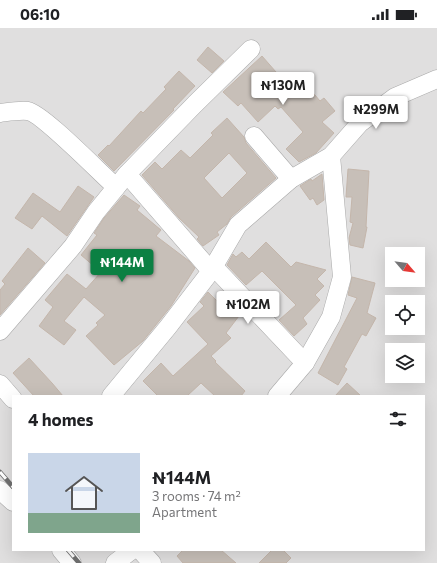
<!DOCTYPE html>
<html lang="en">
<head>
<meta charset="utf-8">
<style>
  body { margin:0; font-family:Commissioner,sans-serif; background:#f2f2f2; color:#202124; height:100vh; display:flex; flex-direction:column; font-size:15px; white-space:nowrap }
  * { box-sizing:border-box; margin:0 }
  p { font-size:13px; color:#757577 }
  .icon { flex:none; width:22px; height:22px; fill:none; stroke:currentColor; stroke-width:2; stroke-linecap:round; stroke-linejoin:round }
  .map { position:relative; flex:1; overflow:hidden }
  .sheet { position:absolute; left:12px; top:367px; width:413px; height:156px; display:flex; flex-direction:column; background:#fff; border-radius:0px; box-shadow:0 4px 16px #0002 }
  .sheet>* { flex:none }
  .needle { width:26px; rotate:118deg }
  .fabs { position:absolute; left:385px; top:219px; display:grid; gap:8px }
  .fabs a { display:grid; place-items:center; width:40px; height:40px; border-radius:0px; background:#fff; box-shadow:0 4px 16px #0002; font-size:20px }
  .price { position:absolute; translate:-50% -34px; padding:0 9px; border-radius:4px; background:#fff; color:#222; font-size:13px; line-height:26px; filter:drop-shadow(0 1px 2px #0008) }
  .price::after { content:''; position:absolute; left:50%; top:24px; width:12px; height:9px; margin-left:-6px; background:inherit; clip-path:polygon(0 0,100% 0,50% 100%) }
  .price.selected { background:#0b8043; color:#fff }
  ul { padding:0; list-style:none }
  li { display:flex; align-items:center; gap:12px; height:100px; padding:0 16px }
  li span { display:grid; place-items:center; flex:none; width:112px; height:80px; border-radius:0px; color:#555 }
  li>.icon { margin-inline-start:auto }
  span .icon { width:48px; height:48px; fill:#fffc; stroke-width:1 }
  li b { font-size:17px }
  h2 { display:flex; justify-content:space-between; align-items:center; height:48px; padding:0 16px; font-size:17px }
  .status { display:flex; justify-content:space-between; align-items:center; height:28px; padding:0 20px; background:#fff; direction:ltr }
  .status svg { height:11px; fill:currentColor }
  .map>svg:first-child { display:block }
  .residential { fill:#e0dfdf; fill-rule:evenodd }
  .building { fill:#c7bfb8; stroke:#c4b6ab; fill-rule:evenodd }
  .lines { fill:none; stroke-linecap:round; stroke-linejoin:round }
  .minor-casing { stroke:#a9a9a9; stroke-width:19 }
  .minor { stroke:#fff; stroke-width:18 }
  .rail-casing { stroke:#707070; stroke-width:4.5 }
  .rail { stroke:#fff; stroke-width:3; stroke-dasharray:9; stroke-linecap:butt }
</style>
</head>
<body>
<div class="status"><b>06:10</b><svg viewBox="0 0 49 12"><path d="M0 12V9h3v3zM5 12V6h3v6zM10 12V3h3v9zM15 12V0h3v12zM26 1h20v11H26zM47 4h2v5h-2z"/></svg></div>
<div class="map">
<svg width="437" height="535" viewBox="0 0 437 535">
  <rect width="100%" height="100%" fill="#f2efe9"/>
  <!-- residential -->
  <path class="residential" d="M0,0H437V535H0ZM392,226H418V252H392ZM392,274H418V300H392ZM392,322H418V348H392ZM13,368H424V522H13Z"/>
  <!-- building -->
  <g class="building">
    <path d="M208,19L224,33L212,45L197,32Z"/>
    <path d="M262,28L276,44L275,45L295,68L297,67L299,69L309,60L320,73L324,70L335,83L322,94L334,105L316,125L299,134L286,121L303,104L281,79L278,81L275,78L258,94L241,75L238,78L223,64Z"/>
    <path d="M179,43L195,58L173,81L174,82L114,143L98,127L108,117L109,118L141,83L143,85L166,61L164,59Z"/>
    <path d="M227,90L244,109L246,115L276,150L231,189L227,196L217,204L219,207L203,218L197,211L199,209L179,190L142,147L155,134L162,141L181,122L190,130L213,107L211,105ZM229,125L247,145L222,170L204,150Z"/>
    <path d="M348,141L369,143L366,199H367L363,220L350,217L349,210L353,195L350,194L352,169H346Z"/>
    <path d="M322,146L324,172L317,177L313,170L310,172L300,158L311,151L312,153Z"/>
    <path d="M78,158L94,169L67,208L42,188L32,201L15,190L33,165L60,184Z"/>
    <path d="M124,167L140,178L137,182L161,202L156,208L189,233L195,240L171,278L143,313L114,337L86,308L98,297L96,295L105,287L84,269L64,293L76,302L64,317L39,298L53,279L45,272L67,246L86,261L101,244L81,227L97,207L94,205L104,190Z"/>
    <path d="M266,214L291,239L296,234L326,242L317,251L324,258L315,267L320,272L303,290L307,296L294,308L279,292L296,277L262,243L246,257L227,237L233,226L236,229L242,224L249,231Z"/>
    <path d="M28,220L45,235L0,287V262L5,256L2,253Z"/>
    <path d="M352,249L375,255L367,285L376,290L366,308L362,306L344,339L347,341L338,357L318,345L357,270L348,267Z"/>
    <path d="M208,264L220,276L225,269L242,284L226,305L231,310L211,328L216,333L215,334L245,363L241,368H215L201,355L187,368H158L143,353L161,335L173,348L208,316L187,294L204,278L200,274Z"/>
    <path d="M29,330L52,355L63,368H34L13,345Z"/>
    <path d="M347,355L361,368H335Z"/>
    <path d="M183,522H221L236,535H183L177,528Z"/>
    <path d="M272,522H283L291,530L286,535H259Z"/>
  </g>
  <g class="lines">
    <defs>
      <g id="minor">
        <path d="M0,85C8,84 19,82 28,83C43,86 101,146 116,159"/>
        <path d="M254,108L291,151"/>
        <path d="M214,239L305,335"/>
        <path d="M211,243L238,197L291,151L331,128L360,95L395,69L437,51"/>
        <path d="M0,303L73,218L96,184L127,146L195,76L251,21"/>
        <path d="M0,356L13,371"/>
        <path d="M111,368L168,299L211,243L127,146"/>
        <path d="M277,368L305,335L331,289L342,249L331,128"/>
        <path d="M0,462L13,474"/>
        <path d="M61,522L72,535"/>
        <path d="M140,522L152,535"/>
        <path d="M115,535L132,522"/>
      </g>
    </defs>
    <!-- minor casing -->
    <use href="#minor" class="minor-casing"/>
    <!-- minor -->
    <use href="#minor" class="minor"/>
    <defs>
      <g id="rail">
        <path d="M0,444L13,459"/>
        <path d="M68,522L79,535"/>
      </g>
    </defs>
    <!-- rail casing -->
    <use href="#rail" class="rail-casing"/>
    <!-- rail -->
    <use href="#rail" class="rail"/>
  </g>
</svg>
<div class="fabs">
<a><svg class="needle" viewBox="-14 -14 28 28"><path d="M0-13l5 13h-10z" fill="#e53935"/><path d="M0 13l5-13h-10z" fill="#757577"/></svg></a>
<a><svg class="icon" aria-label="locate" viewBox="0 0 24 24"><circle cx="12" cy="12" r="6"/><path d="M12 2v4M12 18v4M2 12h4M18 12h4"/></svg></a>
<a><svg class="icon" aria-label="layers" viewBox="0 0 24 24"><path d="M12 4l9 5-9 5-9-5zM3 14l9 5 9-5"/></svg></a>
</div>
<b class="price" style="left:283px;top:78px">₦130M</b>
<b class="price" style="left:376px;top:102px">₦299M</b>
<b class="price selected" style="left:122px;top:255px">₦144M</b>
<b class="price" style="left:248px;top:297px">₦102M</b>
<section class="sheet">
<h2>4 homes<svg class="icon" aria-label="filters" viewBox="0 0 24 24"><path d="M4 7h16M4 17h16"/><circle cx="9" cy="7" r="2"/><circle cx="15" cy="17" r="2"/></svg></h2>
<ul>
<li><span style="background:linear-gradient(#c9d6e8 75%,#7fa58c 0)"><svg class="icon" aria-label="home" viewBox="0 0 24 24"><path d="M3 11l9-7 9 7M6 9v11h12V9"/></svg></span><div><b>₦144M</b><p>3 rooms · 74 m²</p><p>Apartment</p></div></li>
</ul>
</section>
</div>
</body>
</html>
